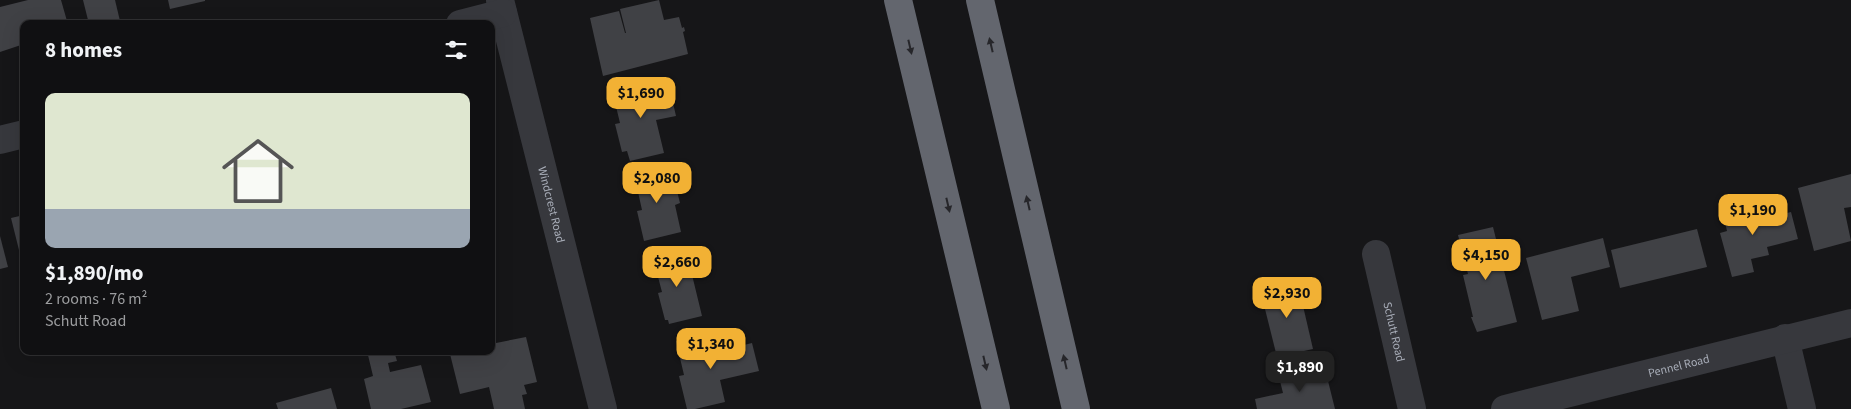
<!DOCTYPE html>
<html lang="en">
<head>
<meta charset="utf-8">
<style>
  body { margin:0; font-family:"Source Sans 3",sans-serif; background:#19191b; color:#f1f3f6; height:100vh; display:flex; flex-direction:column; font-size:19px; white-space:nowrap }
  * { box-sizing:border-box; margin:0 }
  p { font-size:16px; color:#9c9d9f }
  .icon { flex:none; width:28px; height:28px; fill:none; stroke:currentColor; stroke-width:2; stroke-linecap:round; stroke-linejoin:round }
  .map { position:relative; flex:1; overflow:hidden }
  .details { position:absolute; left:20px; top:20px; width:475px; height:335px; display:flex; flex-direction:column; background:#101012; border-radius:10px; box-shadow:0 5px 20px #0002,0 0 0 1px #303032 }
  .details>* { flex:none }
  .price { position:absolute; translate:-50% -42px; padding:0 11px; border-radius:10px; background:#f2b134; color:#111; font-size:16px; line-height:32px; filter:drop-shadow(0 1px 2px #0008) }
  .price::after { content:''; position:absolute; left:50%; top:30px; width:15px; height:11px; margin-left:-8px; background:inherit; clip-path:polygon(0 0,100% 0,50% 100%) }
  .price.on { background:#222; color:#fff }
  ul { padding:0; list-style:none }
  li { display:grid; align-content:center; gap:10px; height:265px; padding:0 25px }
  li span { display:grid; place-items:center; height:155px; border-radius:10px; color:#555 }
  li>.icon { margin-inline-start:auto }
  span .icon { width:90px; height:90px; fill:#fffc; stroke-width:1 }
  li b { font-size:21px }
  h2 { display:flex; justify-content:space-between; align-items:center; height:60px; padding:0 25px; font-size:21px }
  .map>svg:first-child { display:block }
  .building { fill:#404145 }
  .lines { fill:none; stroke-linecap:round; stroke-linejoin:round }
  .minor { stroke:#37383d; stroke-width:28 }
  .motorway { stroke:#63666e; stroke-width:28 }
  .oneway { fill:#26262a }
  .labels { text-anchor:middle; stroke-width:4.5; stroke-linejoin:round; paint-order:stroke }
  .street-label { font-size:12px; fill:#a8adb8; stroke:#111113 }
</style>
</head>
<body>
<div class="map">
<svg width="1851" height="409" viewBox="0 0 1851 409">
  <rect width="100%" height="100%" fill="#161618"/>
  <!-- building -->
  <g class="building">
    <path d="M28,0H61L67,21H69L70,24H24V44L0,52V7Z"/>
    <path d="M83,0H115L120,21L109,24H89Z"/>
    <path d="M168,0H205V1L170,9Z"/>
    <path d="M659,0L664,20L679,17L682,28L684,27L685,31L683,32L688,54L603,76L590,18L619,11L625,33H626L620,9Z"/>
    <path d="M647,81L651,95L670,90L676,116L656,120L664,153L630,161L627,151L622,152L615,124L620,123L612,90Z"/>
    <path d="M667,166L671,188L676,187L680,203L675,205L681,232L644,241L637,211L642,210L634,174Z"/>
    <path d="M1851,174V207L1844,208L1851,241L1814,251L1798,188Z"/>
    <path d="M1754,200L1759,216L1743,220L1744,224L1791,212L1798,239L1767,247L1769,255L1751,259L1754,272L1732,277L1720,233L1727,231L1722,209Z"/>
    <path d="M24,215V258H21L11,218Z"/>
    <path d="M1493,227L1517,322L1477,332L1471,317H1473L1463,275L1468,274L1458,235Z"/>
    <path d="M1697,229L1707,267L1620,288L1611,250Z"/>
    <path d="M0,236L8,267L0,269Z"/>
    <path d="M1603,238L1610,267L1571,277L1579,311L1542,320L1526,258Z"/>
    <path d="M686,250L702,316L669,324L668,320H665L658,293L662,292L653,258Z"/>
    <path d="M491,274L496,290L491,291Z"/>
    <path d="M1297,280L1313,349L1277,357L1260,289Z"/>
    <path d="M706,334L711,353L752,343L759,371L720,380L725,402L695,409H687L679,376L684,375L676,341Z"/>
    <path d="M526,337L537,382L524,385L527,394L522,395L525,409H494L489,387L460,394L450,354L462,351H491V344Z"/>
    <path d="M367,351H394L397,361L388,363L390,372L421,365L431,402L401,409H371L364,379L373,376Z"/>
    <path d="M1317,368L1321,383L1328,381L1335,409H1257L1255,399L1283,393L1279,377Z"/>
    <path d="M331,388L337,409H278L276,403Z"/>
  </g>
  <g class="lines">
    <!-- minor -->
    <g class="minor">
      <path id="s1" d="M500,0L603,409"/>
      <path d="M460,24L503,13"/>
      <path d="M0,140L24,134"/>
      <path id="s2" d="M1376,254L1412,409"/>
      <path d="M1785,338L1802,409"/>
      <path id="s3" d="M1505,409L1851,323"/>
    </g>
    <!-- motorway -->
    <g class="motorway">
      <path d="M898,0L996,409"/>
      <path d="M980,0L1076,409"/>
    </g>
  </g>
  <!-- one-way arrows -->
  <defs><path id="oneway-solid" d="M-6-.8H1V-3.2L6.5 0L1 3.2V.8H-6Z" transform="scale(1.25)"/></defs>
  <g class="oneway">
    <use href="#oneway-solid" transform="translate(991 45) rotate(-103)"/>
    <use href="#oneway-solid" transform="translate(910 47) rotate(77)"/>
    <use href="#oneway-solid" transform="translate(1028 203) rotate(-103)"/>
    <use href="#oneway-solid" transform="translate(948 205) rotate(77)"/>
    <use href="#oneway-solid" transform="translate(1065 362) rotate(-103)"/>
    <use href="#oneway-solid" transform="translate(985 363) rotate(77)"/>
  </g>
  <g class="labels">
    <!-- street labels -->
    <g class="street-label">
      <text dy="4" stroke="none"><textPath href="#s1" startOffset="211">Windcrest Road</textPath></text>
      <text dy="4" stroke="none"><textPath href="#s2" startOffset="80">Schutt Road</textPath></text>
      <text dy="4" stroke="none"><textPath href="#s3" startOffset="179">Pennel Road</textPath></text>
    </g>
  </g>
</svg>
<b class="price" style="left:641px;top:119px">$1,690</b>
<b class="price" style="left:657px;top:204px">$2,080</b>
<b class="price" style="left:1753px;top:236px">$1,190</b>
<b class="price" style="left:1486px;top:281px">$4,150</b>
<b class="price" style="left:677px;top:288px">$2,660</b>
<b class="price" style="left:1287px;top:319px">$2,930</b>
<b class="price" style="left:711px;top:370px">$1,340</b>
<b class="price on" style="left:1300px;top:393px">$1,890</b>
<section class="details">
<h2>8 homes<svg class="icon" aria-label="filters" viewBox="0 0 24 24"><path d="M4 7h16M4 17h16"/><circle cx="9" cy="7" r="2"/><circle cx="15" cy="17" r="2"/></svg></h2>
<ul>
<li><span style="background:linear-gradient(#dfe7d0 75%,#9aa5b1 0)"><svg class="icon" aria-label="home" viewBox="0 0 24 24"><path d="M3 11l9-7 9 7M6 9v11h12V9"/></svg></span><div><b>$1,890/mo</b><p>2 rooms · 76 m²</p><p>Schutt Road</p></div></li>
</ul>
</section>
</div>
</body>
</html>
